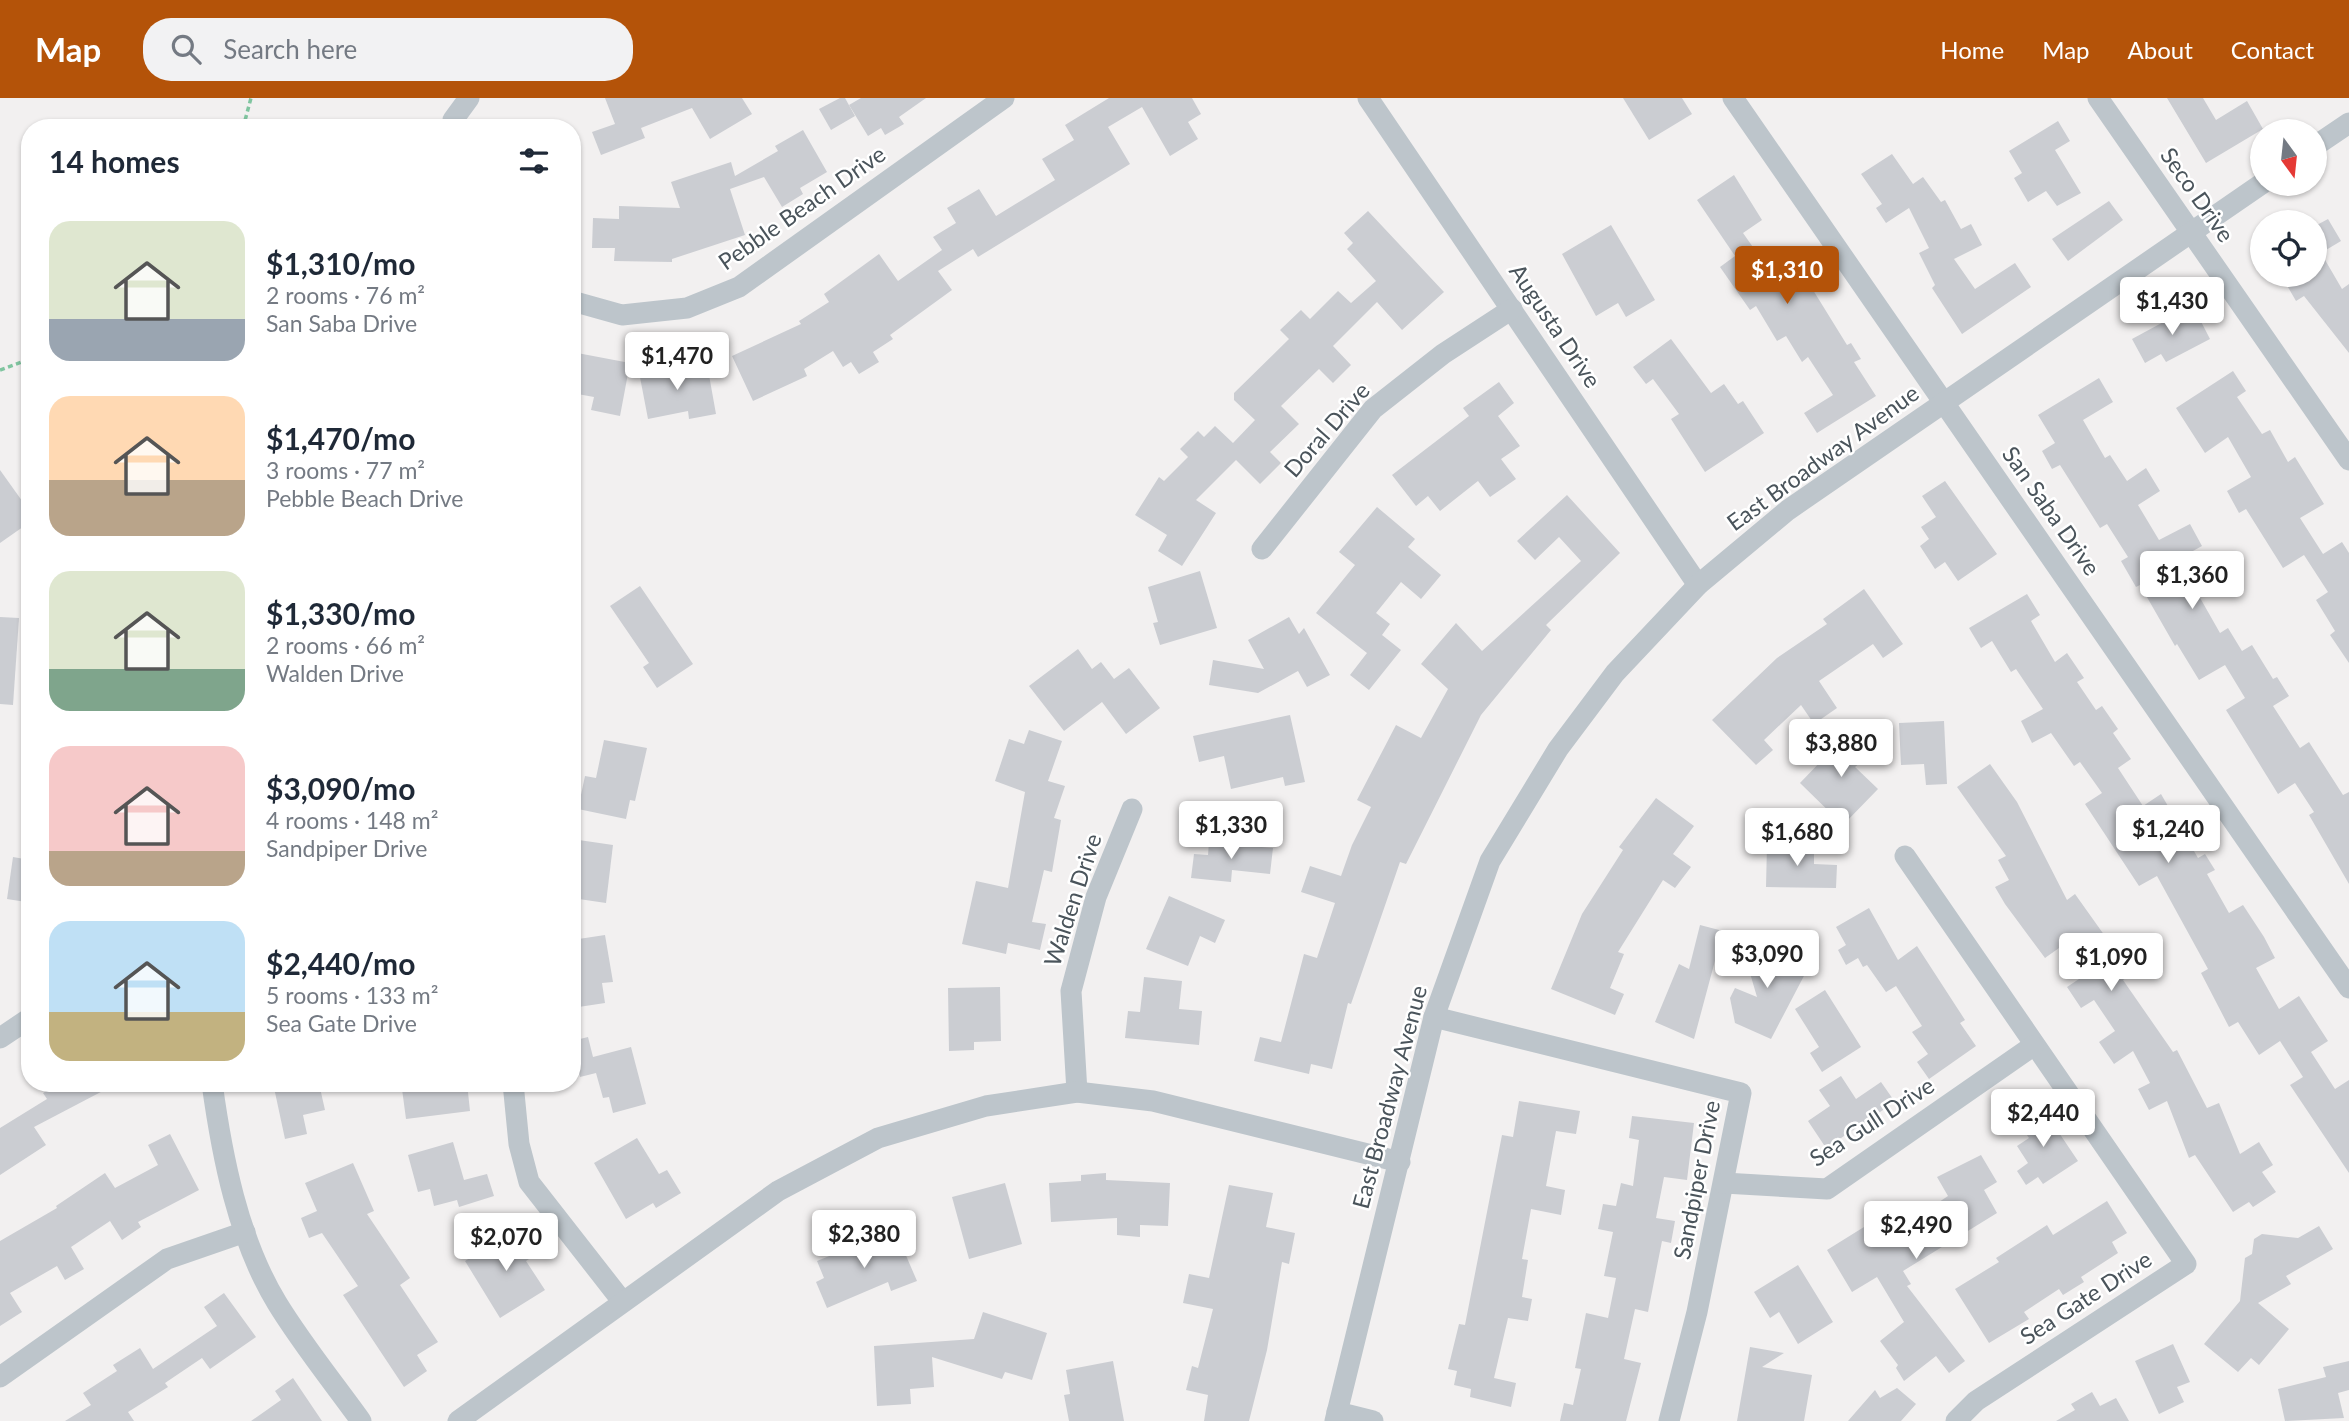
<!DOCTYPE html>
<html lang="en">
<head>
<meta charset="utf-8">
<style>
  body { margin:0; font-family:Lato,sans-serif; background:#f2f2f3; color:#1f2937; height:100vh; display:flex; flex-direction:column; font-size:26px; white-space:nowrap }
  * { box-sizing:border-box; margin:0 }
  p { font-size:23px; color:#747a83 }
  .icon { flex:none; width:38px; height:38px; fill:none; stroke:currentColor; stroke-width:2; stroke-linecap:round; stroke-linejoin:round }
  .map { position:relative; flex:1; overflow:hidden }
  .panel { position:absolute; left:21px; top:21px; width:560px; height:973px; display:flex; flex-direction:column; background:#fff; border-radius:28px; box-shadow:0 2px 5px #0004 }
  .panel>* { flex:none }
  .needle { width:46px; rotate:165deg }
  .fabs { position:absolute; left:2250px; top:21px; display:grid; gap:14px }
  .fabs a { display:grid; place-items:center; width:77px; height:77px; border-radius:50%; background:#fff; box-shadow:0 2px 5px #0004; font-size:35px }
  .price { position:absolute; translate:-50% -60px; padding:0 16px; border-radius:7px; background:#fff; color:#222; font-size:23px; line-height:46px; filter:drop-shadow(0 2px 4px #0008) }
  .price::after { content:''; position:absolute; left:50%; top:42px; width:21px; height:16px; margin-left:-10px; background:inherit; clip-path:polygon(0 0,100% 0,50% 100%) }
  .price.selected { background:#b45309; color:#fff }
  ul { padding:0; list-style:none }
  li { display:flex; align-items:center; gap:21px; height:175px; padding:0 28px }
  li span { display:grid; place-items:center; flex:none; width:196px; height:140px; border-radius:21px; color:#555 }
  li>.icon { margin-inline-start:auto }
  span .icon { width:84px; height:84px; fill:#fffc; stroke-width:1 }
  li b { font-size:30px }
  h2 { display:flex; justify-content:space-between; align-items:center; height:84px; padding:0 28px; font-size:30px }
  header { display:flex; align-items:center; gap:42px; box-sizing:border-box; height:98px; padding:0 35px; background:#b45309; color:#fff }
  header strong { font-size:33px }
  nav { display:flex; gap:38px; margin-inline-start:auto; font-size:24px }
  .search { width:490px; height:63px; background:#f2f2f3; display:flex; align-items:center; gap:18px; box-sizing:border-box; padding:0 24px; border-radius:28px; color:#747a83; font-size:26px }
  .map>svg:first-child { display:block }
  .building { fill:#cbcdd2 }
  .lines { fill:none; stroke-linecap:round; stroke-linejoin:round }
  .path { stroke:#80c5a0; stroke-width:3.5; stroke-dasharray:5 3.5; stroke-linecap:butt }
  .minor { stroke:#bdc5cb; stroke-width:21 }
  .labels { text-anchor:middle; stroke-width:5; stroke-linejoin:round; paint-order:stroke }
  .street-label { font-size:23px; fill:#4a545b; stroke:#fff }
</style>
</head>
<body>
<header>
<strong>Map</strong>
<div class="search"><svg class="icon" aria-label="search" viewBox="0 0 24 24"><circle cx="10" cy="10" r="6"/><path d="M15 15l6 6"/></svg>Search here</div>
<nav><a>Home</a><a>Map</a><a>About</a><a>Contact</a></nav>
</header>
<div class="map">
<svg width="2349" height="1323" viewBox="0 0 2349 1323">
  <rect width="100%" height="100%" fill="#f2f0f0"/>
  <!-- building -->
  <g class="building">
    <path d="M605,0H742L752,16L710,41L692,10L641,30L645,40L601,57L592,34L615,26Z"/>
    <path d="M840,0H845L855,18L831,32L819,11Z"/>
    <path d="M861,0H926L899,19L904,26L885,37L881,30L868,38L849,7Z"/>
    <path d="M1109,0H1192L1201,16L1188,24L1198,41L1170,58L1142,9L1108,29L1130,66L978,159L973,151L938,173L952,192L890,237L893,241L873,254L879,264L859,276L851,264L843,269L833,253L804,271L807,278L753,303L732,258L801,226L799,223L829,204L824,196L879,156L898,183L942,152L933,139L956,125L947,110L979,91L996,118L1055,82L1042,61L1074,42L1065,27Z"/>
    <path d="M1623,0H1682L1692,16L1649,42Z"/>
    <path d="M2167,0H2203L2216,22L2247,3L2263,31L2206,65Z"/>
    <path d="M2058,23L2070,43L2055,52L2081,95L2057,108L2046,93L2028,104L2014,80L2022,75L2009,53Z"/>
    <path d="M803,32L827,74L800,90L803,96L782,109L764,79L730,91L745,137L672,161V164L614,163L615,150H592L593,120L619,121V108L680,110L671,84L731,64L735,78L778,53L775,48Z"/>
    <path d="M1892,56L1913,86L1923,79L1941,104L1945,102L1961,131L1971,126L1982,147L1954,161L1975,191L2015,165L2031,189L1962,236L1932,190L1935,187L1919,155L1929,150L1909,110L1886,125L1876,110L1882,106L1861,76Z"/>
    <path d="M1734,77L1762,122L1743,135L1767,169L1783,158L1809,194L1813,192L1847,247L1851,245L1861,261L1854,264L1876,298L1817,335L1804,315L1833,297L1808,259L1802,264L1786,238L1777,243L1756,208L1750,212L1720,169L1735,158L1697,102Z"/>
    <path d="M2109,103L2123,122L2068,163L2052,141Z"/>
    <path d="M1368,113L1444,194L1402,232L1377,204L1333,248L1351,267L1333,285L1319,271L1281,308L1299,326L1270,354L1281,365L1260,386L1236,362L1196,402L1216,415L1182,468L1158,453L1167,437L1135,417L1159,379L1164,383L1188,359L1180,351L1198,333L1204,339L1215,328L1233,345L1255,322L1234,302V295L1289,241L1280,232L1301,212L1310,221L1338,193L1351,205L1376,183L1347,151L1353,145L1344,135Z"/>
    <path d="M2328,121L2341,143L2321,155L2342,191L2349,186V255L2304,198L2296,203L2281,177H2315V128Z"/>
    <path d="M1611,127L1655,202L1626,219L1618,205L1596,218L1562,156Z"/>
    <path d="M2193,208L2210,241L2166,264L2161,256L2145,265L2132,241Z"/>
    <path d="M1671,241L1711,295L1724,286L1738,306L1743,303L1764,335L1705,374L1671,321L1679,316L1653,281L1646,286L1633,269Z"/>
    <path d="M572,254L630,265L620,318L591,312L594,299L572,295Z"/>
    <path d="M693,264L696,280L709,277L716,316L689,321L688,313L648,321L639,274Z"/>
    <path d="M2233,273L2246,293L2237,299L2262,336L2270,332L2288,364L2295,359L2324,406L2300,420L2323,456L2342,444L2349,455V565L2330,537L2335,533L2316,502L2328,494L2304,457L2283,470L2246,411L2239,415L2227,393L2251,379L2228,339L2205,355L2176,310Z"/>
    <path d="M2099,280L2113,304L2083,322L2105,360L2110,357L2127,383L2146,370L2160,393L2138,407L2159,442L2190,426L2202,448L2182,459L2199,489L2195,491L2220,535L2228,530L2242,553L2252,547L2273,581L2277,579L2289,598L2273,608L2300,650L2309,644L2343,697L2349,694V786L2309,717L2314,714L2295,685L2278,696L2226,612L2245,600L2225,567L2199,582L2177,546L2175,548L2140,487L2136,489L2121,463L2128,459L2107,426L2100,430L2060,367L2052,371L2042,353L2055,345L2038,317Z"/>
    <path d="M1499,284L1514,305L1498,318L1520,348L1501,361L1516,381L1490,399L1478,383L1440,413L1428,398L1416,408L1392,377L1469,318L1463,310Z"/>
    <path d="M0,372L30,414V424L0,445Z"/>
    <path d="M1945,383L1997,456L1958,483L1945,464L1935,471L1920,448L1929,441L1921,429L1936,419L1922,398Z"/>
    <path d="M1567,397L1620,455L1546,527L1551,532L1481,617L1406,766L1400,764L1351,906L1348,905L1332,971L1311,966L1309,976L1254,963L1260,939L1281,944L1304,856L1317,860L1335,805L1301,794L1310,768L1341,778L1352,747L1371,709L1357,702L1396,627L1421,640L1448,591L1421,566L1456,525L1482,553L1581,463L1559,439L1535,462L1517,443Z"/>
    <path d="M1377,409L1415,441L1408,449L1441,477L1421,501L1401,484L1376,515L1390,526L1382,537L1401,552L1369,592L1350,577L1367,555L1316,515L1355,467L1339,454Z"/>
    <path d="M1200,473L1217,530L1160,547L1153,525L1158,524L1148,489Z"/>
    <path d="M640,488L693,566L657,590L643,569L649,565L610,508Z"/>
    <path d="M1864,491L1903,546L1883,560L1873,546L1819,583L1837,610L1814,626L1801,607L1764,642L1773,652L1756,667L1712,622L1777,560L1827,526L1823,521Z"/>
    <path d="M2027,496L2040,517L2031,523L2055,564L2067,555L2084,580L2077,584L2096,612L2102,608L2118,631L2113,635L2131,661L2118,670L2143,708L2161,696L2198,760L2205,756L2215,772L2207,776L2229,815L2243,807L2264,839L2275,860L2256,870L2279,911L2299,898L2328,943L2311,954L2335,991L2349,982V1075L2290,987L2303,979L2280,943L2259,957L2238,924L2229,929L2201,875L2208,871L2157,778L2139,788L2085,706L2102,695L2080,664L2074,668L2051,635L2032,645L2021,623L2043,611L2016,571L2011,574L1992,543L1981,550L1969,530Z"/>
    <path d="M0,519L19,520L13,607L0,606Z"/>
    <path d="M1289,519L1299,536L1304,530L1330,577L1307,589L1298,573L1258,595L1209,587L1213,562L1264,571L1248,542Z"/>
    <path d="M1078,551L1092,571L1101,564L1114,581L1129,570L1160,610L1126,636L1102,604L1064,633L1029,588Z"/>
    <path d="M1290,617L1305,684L1285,688L1283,679L1231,691L1224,658L1199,664L1193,638Z"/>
    <path d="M1944,623L1947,686L1926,687L1924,666L1901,667L1899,625Z"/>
    <path d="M1029,632L1062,643L1048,683L1065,688L1054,720L1061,722L1052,774L1044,772L1032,824L1046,826L1040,852L1008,845L1006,856L962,846L976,783L1008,790L1025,694L995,683L1009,641L1024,646Z"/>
    <path d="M1850,633L1872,655L1855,669L1878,691L1843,727L1800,685Z"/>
    <path d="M604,642L647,650L635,703L630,702L626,721L578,711L585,678L596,680Z"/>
    <path d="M1990,666L2017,704L2067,802L2075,796L2132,876L2123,882L2173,954L2177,952L2207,1010L2219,1005L2240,1056L2259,1044L2273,1067L2262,1074L2276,1094L2253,1109L2249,1104L2233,1114L2195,1057L2189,1060L2167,1003L2149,1012L2138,991L2150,985L2133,953L2114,966L2099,944L2115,933L2094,902L2081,910L2067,889L2079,881L2059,850L2045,860L2005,806L1995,789L2009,782L1998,762L2006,758L1957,689Z"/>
    <path d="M1656,700L1694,728L1673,756L1691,769L1675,790L1663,782L1618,854L1624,856L1610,890L1624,896L1615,917L1551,891L1582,816L1623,752L1619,749Z"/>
    <path d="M572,741L613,747L606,805L572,800Z"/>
    <path d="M1209,744L1273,750L1270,776L1232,772L1231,784L1191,780L1194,756L1208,757Z"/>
    <path d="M1767,746L1814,747V766L1837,767L1836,790L1766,789Z"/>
    <path d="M13,759L30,762L26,804L7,801Z"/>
    <path d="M1169,798L1225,822L1215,845L1200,838L1188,868L1146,851Z"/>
    <path d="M1869,810L1898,862L1917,848L1965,922L1960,925L1976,948L1929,981L1917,964L1928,956L1912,934L1922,928L1896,888L1886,894L1867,867L1863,869L1858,860L1846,867L1838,852L1846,847L1836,829Z"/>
    <path d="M1700,827L1723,833L1694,941L1655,924L1679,866L1689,871Z"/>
    <path d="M605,837L613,884L602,885L605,905L572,910V842Z"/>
    <path d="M1758,843L1776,851L1786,849L1798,855L1792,867L1806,874L1771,941L1735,925L1730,900L1735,890L1757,899L1747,865Z"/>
    <path d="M1144,879L1182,883L1179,911L1202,913L1199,947L1125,940L1128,913L1140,914Z"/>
    <path d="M1000,889L1001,943L974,944V952L949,953L948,890Z"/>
    <path d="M1825,892L1861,949L1822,974L1810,955L1819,949L1795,911Z"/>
    <path d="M588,939L593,959L631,949L646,1006L613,1015L609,999L603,1000L596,975L580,979L572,943Z"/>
    <path d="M1841,978L1856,1001L1881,984L1895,1004L1826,1050L1808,1023L1830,1008L1819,992Z"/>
    <path d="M60,985H118L34,1029L46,1047L0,1077V1030L47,1001L43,995Z"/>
    <path d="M273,985H312L313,991L320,990L325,1012L303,1017L307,1036L285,1041Z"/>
    <path d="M424,985H467L470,1013L406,1021L402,991L424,989Z"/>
    <path d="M1519,1003L1580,1013L1576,1036L1556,1033L1546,1088L1565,1092L1561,1117L1531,1111L1522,1161L1528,1162L1522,1199L1532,1201L1528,1223L1508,1220L1494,1280L1516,1285L1511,1309L1470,1299L1471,1291L1454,1287L1457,1273L1448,1271L1459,1226L1465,1227L1502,1037L1513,1039Z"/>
    <path d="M2041,1008L2078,1063L2043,1086L2038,1079L2026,1087L2017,1073L2028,1065L2017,1048L2029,1040L2018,1024Z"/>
    <path d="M1632,1018L1694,1025L1687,1082L1664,1079L1656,1120L1675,1123L1671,1145L1662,1143L1648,1214L1635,1211L1624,1261L1641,1265L1626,1323H1560L1564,1305L1573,1307L1581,1271L1575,1270L1586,1215L1608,1220L1616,1180L1604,1178L1613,1134L1598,1131L1603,1106L1616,1108L1621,1085L1633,1088L1639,1042L1629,1040Z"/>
    <path d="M170,1036L199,1092L138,1124L141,1129L122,1142L110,1123L71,1149L84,1171L65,1182L57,1168L10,1195L22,1214L0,1228V1143L57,1110L56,1108L105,1075L115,1090L158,1067L148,1047Z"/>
    <path d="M637,1040L659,1076L667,1072L681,1095L656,1110L653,1105L626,1121L594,1065Z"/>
    <path d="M453,1044L464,1082L487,1076L494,1098L459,1109L457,1102L434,1108L430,1091L418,1094L408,1057Z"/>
    <path d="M1981,1057L1997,1084L1984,1092L1997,1115L1903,1173L1911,1186L1907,1188L1965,1263L1949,1275L1936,1258L1904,1283L1896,1270L1898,1267L1880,1243L1904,1224L1877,1179L1852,1194L1827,1152L1901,1106L1912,1122L1948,1098L1937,1079Z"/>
    <path d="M353,1065L374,1113L367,1116L410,1180L400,1187L438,1244L417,1257L427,1273L404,1289L343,1197L358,1188L322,1135L309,1140L301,1120L317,1113L305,1085Z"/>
    <path d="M1106,1075V1082L1170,1085L1168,1128L1140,1127V1139L1117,1137V1120L1051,1124L1049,1085L1081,1083V1077Z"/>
    <path d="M1005,1085L1022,1146L969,1161L952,1099Z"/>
    <path d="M1229,1087L1273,1095L1266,1129L1295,1135L1289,1166L1282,1164L1267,1252L1249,1323H1204L1208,1297L1186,1292L1192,1268L1198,1270L1213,1211L1183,1205L1189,1176L1209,1180Z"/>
    <path d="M2107,1103L2127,1135L2112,1144L2118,1155L2081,1179L2084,1184L2063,1197L2059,1191L2024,1214L2029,1221L1989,1245L1955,1191L1999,1164L1996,1160L2047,1127L2053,1137Z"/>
    <path d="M2319,1128L2333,1151L2286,1178L2291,1186L2258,1205L2289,1231L2259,1267L2251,1260L2238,1274L2204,1246L2240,1203L2245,1160L2252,1156L2254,1141L2262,1136L2298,1140Z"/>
    <path d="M519,1130L535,1157L526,1163L545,1192L500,1220L465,1163Z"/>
    <path d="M876,1139L879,1147L898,1139L917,1183L891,1193L888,1184L827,1210L816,1184L824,1180L817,1163Z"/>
    <path d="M1798,1167L1833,1224L1798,1246L1779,1214L1770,1220L1754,1194Z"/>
    <path d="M224,1195L256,1239L210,1271L202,1260L165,1285L168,1289L128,1314L134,1323H65L91,1307L83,1295L117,1273L113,1267L140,1250L153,1271L217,1228L204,1209Z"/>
    <path d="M983,1214L1047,1235L1032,1282L1005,1274L1002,1281L932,1259L934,1289L910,1291L911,1306L877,1308L874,1248L974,1241Z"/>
    <path d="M2173,1246L2190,1284L2177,1289L2184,1304L2159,1316L2135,1263Z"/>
    <path d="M1750,1249L1784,1255L1762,1269L1812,1277L1804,1323H1737Z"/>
    <path d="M1113,1263L1124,1323H1069L1064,1297L1070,1296L1066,1272Z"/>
    <path d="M2349,1263V1292L2338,1295L2344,1320L2285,1323L2278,1291L2326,1279L2323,1269Z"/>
    <path d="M293,1280L322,1323H251L281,1302L275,1293Z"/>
    <path d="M1897,1290L1916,1306L1901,1323H1848L1875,1292L1880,1300Z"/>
    <path d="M2092,1294L2100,1308L2116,1300L2129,1323H2056L2075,1312L2071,1306Z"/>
  </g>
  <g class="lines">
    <!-- path -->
    <g class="path">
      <path d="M243,30L251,0"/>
      <path d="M0,272L30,261"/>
    </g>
    <!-- minor -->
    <g class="minor">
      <path d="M1368,0L1698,487"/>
      <path d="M1733,0L2349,890"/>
      <path d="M2098,0L2349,362"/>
      <path d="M454,30L453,22L469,0"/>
      <path d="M2315,48L2349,25"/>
      <path d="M572,203L622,217L687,210L739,189L1004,0"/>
      <path d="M1262,451L1373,311L1443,256L1512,211"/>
      <path d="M1905,758L2186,1166L1976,1303L1956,1323"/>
      <path d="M1434,919L1741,995L1697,1214L1669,1323"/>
      <path d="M0,940L30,920"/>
      <path d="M212,985C222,1058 238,1141 277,1205C302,1246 333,1284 361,1323"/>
      <path d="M513,985L519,1046L529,1084L622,1203"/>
      <path d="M1077,994L1071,893L1096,799L1132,711"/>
      <path d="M1724,1085L1827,1091L2033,948"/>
      <path d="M0,1279L167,1161L245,1134"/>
      <path d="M1337,1314L1373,1323"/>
      <path d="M458,1323L778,1093L878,1040L986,1008L1077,994L1153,1003L1400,1064"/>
      <path d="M1335,1323L1434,919L1490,763L1558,651L1615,575L1698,487L1788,412L2263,85"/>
    </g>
  </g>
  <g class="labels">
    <!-- street labels -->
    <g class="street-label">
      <text transform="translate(2197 97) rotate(55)" y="8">Seco Drive</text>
      <text transform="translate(802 110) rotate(-35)" y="8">Pebble Beach Drive</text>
      <text transform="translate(1555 228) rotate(56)" y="8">Augusta Drive</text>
      <text transform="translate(1327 332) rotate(-49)" y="8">Doral Drive</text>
      <text transform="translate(1823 360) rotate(-36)" y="8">East Broadway Avenue</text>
      <text transform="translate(2051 413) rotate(55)" y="8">San Saba Drive</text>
      <text transform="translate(1073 802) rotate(-72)" y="8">Walden Drive</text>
      <text transform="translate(1390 999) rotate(-75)" y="8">East Broadway Avenue</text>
      <text transform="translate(1872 1024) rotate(-33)" y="8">Sea Gull Drive</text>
      <text transform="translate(1697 1082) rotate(-79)" y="8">Sandpiper Drive</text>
      <text transform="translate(2086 1200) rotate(-33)" y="8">Sea Gate Drive</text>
    </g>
  </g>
</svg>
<div class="fabs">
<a><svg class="needle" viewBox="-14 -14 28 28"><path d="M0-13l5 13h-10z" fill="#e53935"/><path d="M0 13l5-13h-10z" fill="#747a83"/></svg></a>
<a><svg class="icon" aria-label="locate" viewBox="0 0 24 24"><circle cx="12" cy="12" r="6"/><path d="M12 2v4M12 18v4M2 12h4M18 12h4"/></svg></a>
</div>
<b class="price selected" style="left:1787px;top:208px">$1,310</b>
<b class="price" style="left:2172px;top:239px">$1,430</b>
<b class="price" style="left:677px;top:294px">$1,470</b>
<b class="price" style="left:2192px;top:513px">$1,360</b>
<b class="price" style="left:1841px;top:681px">$3,880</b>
<b class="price" style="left:1231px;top:763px">$1,330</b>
<b class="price" style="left:2168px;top:767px">$1,240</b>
<b class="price" style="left:1797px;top:770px">$1,680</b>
<b class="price" style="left:1767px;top:892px">$3,090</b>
<b class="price" style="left:2111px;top:895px">$1,090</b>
<b class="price" style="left:2043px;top:1051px">$2,440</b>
<b class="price" style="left:1916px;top:1163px">$2,490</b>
<b class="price" style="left:864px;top:1172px">$2,380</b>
<b class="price" style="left:506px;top:1175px">$2,070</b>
<section class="panel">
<h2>14 homes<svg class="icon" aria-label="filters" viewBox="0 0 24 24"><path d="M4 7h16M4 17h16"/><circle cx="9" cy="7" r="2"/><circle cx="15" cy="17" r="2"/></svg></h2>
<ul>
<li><span style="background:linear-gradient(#dfe7d0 70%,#9aa5b1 0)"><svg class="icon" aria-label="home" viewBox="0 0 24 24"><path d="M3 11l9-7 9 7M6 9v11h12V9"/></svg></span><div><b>$1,310/mo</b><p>2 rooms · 76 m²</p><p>San Saba Drive</p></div></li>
<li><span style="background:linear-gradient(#ffd9b3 60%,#b9a48a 0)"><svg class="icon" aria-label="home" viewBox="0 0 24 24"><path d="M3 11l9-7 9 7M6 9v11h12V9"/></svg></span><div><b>$1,470/mo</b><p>3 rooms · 77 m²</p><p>Pebble Beach Drive</p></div></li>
<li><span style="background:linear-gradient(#dfe7d0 70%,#7fa58c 0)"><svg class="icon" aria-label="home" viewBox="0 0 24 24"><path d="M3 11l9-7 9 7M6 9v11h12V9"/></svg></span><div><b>$1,330/mo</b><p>2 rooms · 66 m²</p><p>Walden Drive</p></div></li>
<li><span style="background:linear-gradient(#f6c9c9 75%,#b9a48a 0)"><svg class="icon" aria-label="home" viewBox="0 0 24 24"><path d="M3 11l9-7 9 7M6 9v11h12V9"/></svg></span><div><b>$3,090/mo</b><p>4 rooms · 148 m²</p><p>Sandpiper Drive</p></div></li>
<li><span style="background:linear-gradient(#bfe0f5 65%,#c2b280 0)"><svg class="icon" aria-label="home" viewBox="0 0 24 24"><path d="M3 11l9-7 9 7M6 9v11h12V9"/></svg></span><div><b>$2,440/mo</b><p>5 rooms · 133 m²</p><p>Sea Gate Drive</p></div></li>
</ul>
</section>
</div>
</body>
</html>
